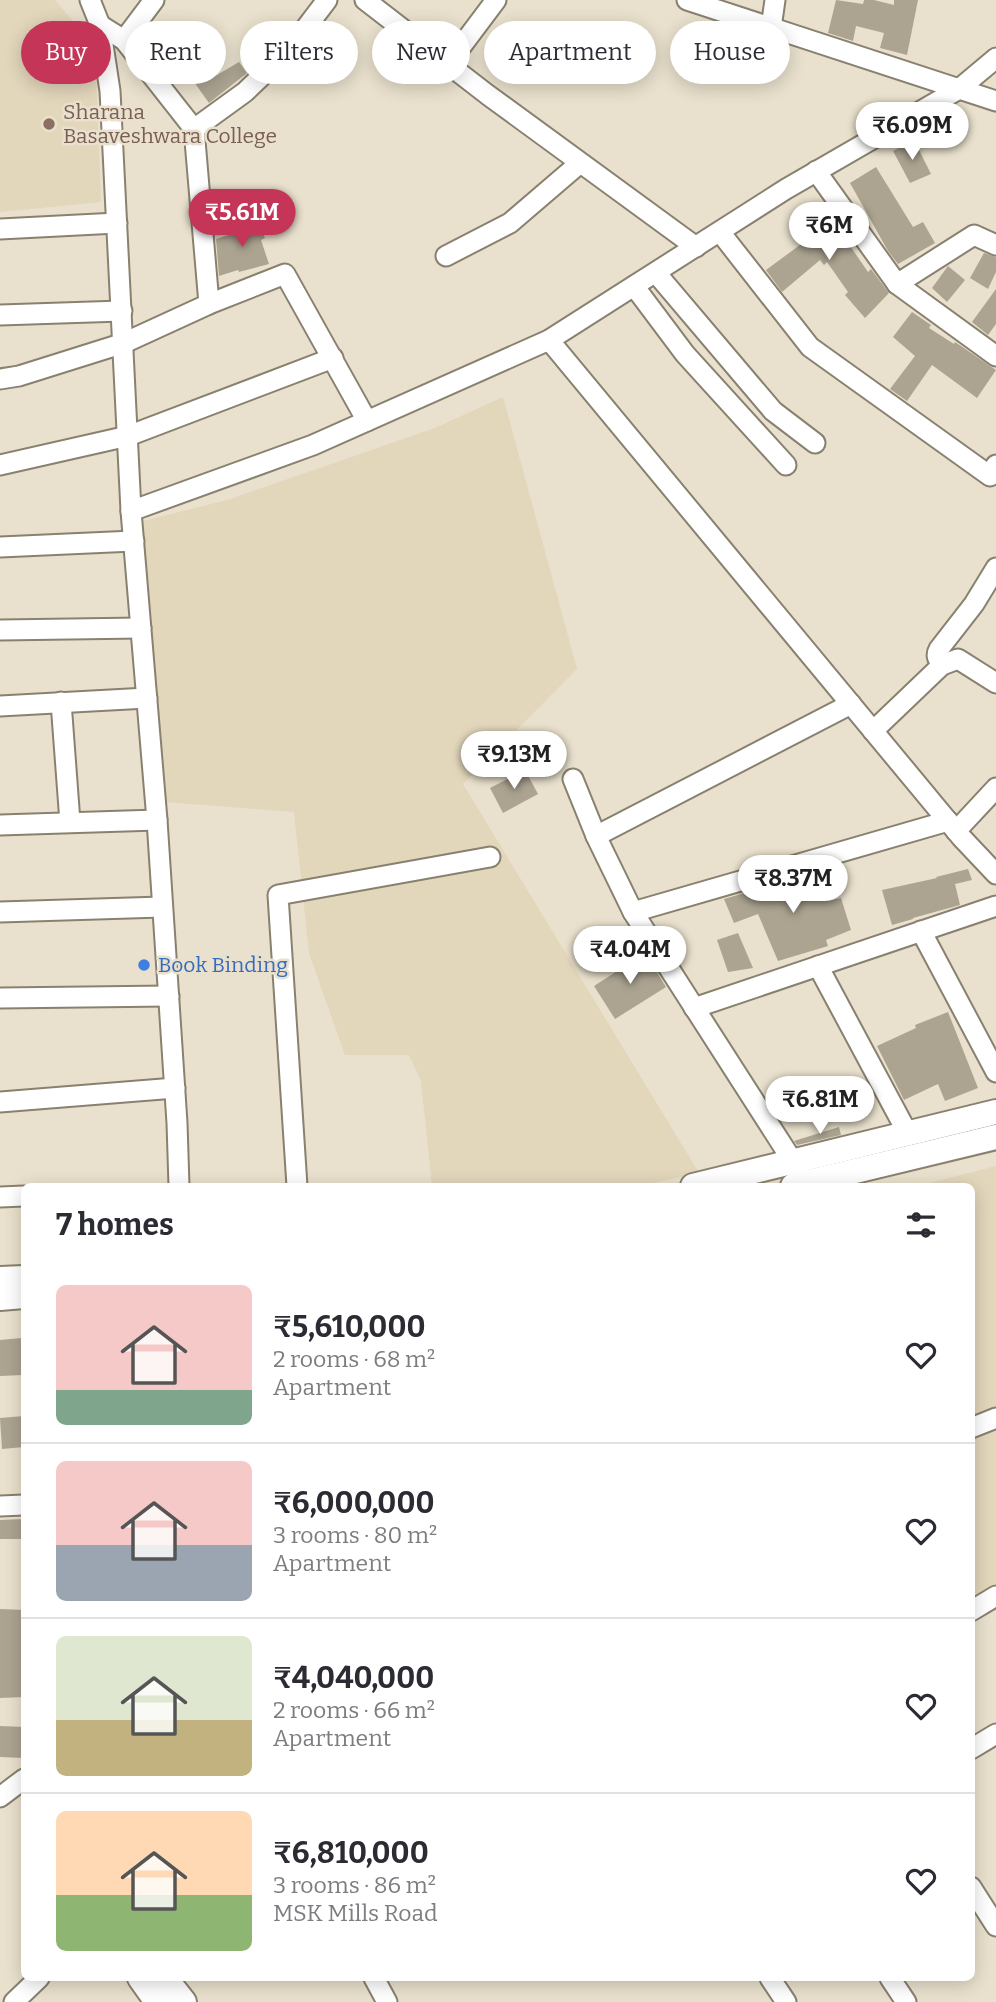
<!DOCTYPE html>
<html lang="en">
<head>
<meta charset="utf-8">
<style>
  body { margin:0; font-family:Bitter,serif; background:#f2f2f3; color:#2b2b33; height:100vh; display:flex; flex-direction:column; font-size:26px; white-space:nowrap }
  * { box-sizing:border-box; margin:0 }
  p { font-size:23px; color:#7c7c81 }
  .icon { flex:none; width:38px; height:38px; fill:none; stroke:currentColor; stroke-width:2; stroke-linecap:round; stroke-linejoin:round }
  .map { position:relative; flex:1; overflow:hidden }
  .side { position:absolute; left:21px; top:1183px; width:954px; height:798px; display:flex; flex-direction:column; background:#fff; border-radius:10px; box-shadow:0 4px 18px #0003 }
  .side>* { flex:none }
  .hud { position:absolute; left:21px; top:21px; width:956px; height:63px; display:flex; gap:14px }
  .price { position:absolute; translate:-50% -60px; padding:0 16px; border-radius:24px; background:#fff; color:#222; font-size:23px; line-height:46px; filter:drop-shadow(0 2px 4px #0008) }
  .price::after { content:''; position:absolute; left:50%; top:42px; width:21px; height:16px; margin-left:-10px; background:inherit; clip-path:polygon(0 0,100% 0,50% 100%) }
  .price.current { background:#c43558; color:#fff }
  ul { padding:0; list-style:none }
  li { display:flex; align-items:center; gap:21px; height:175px; padding:0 35px }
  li+li { border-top:2px solid #e1e1e2 }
  li span { display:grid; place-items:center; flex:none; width:196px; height:140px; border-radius:10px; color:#555 }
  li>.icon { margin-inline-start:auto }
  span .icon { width:84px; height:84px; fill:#fffc; stroke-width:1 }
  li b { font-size:30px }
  h2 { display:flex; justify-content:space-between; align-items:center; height:84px; padding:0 35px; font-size:30px }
  .tag { padding:0 24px; border-radius:32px; background:#fff; box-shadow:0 4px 18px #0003; font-size:24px; line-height:63px }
  .tag.current { background:#c43558; color:#fff }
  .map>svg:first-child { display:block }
  .built { fill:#e2d6bb }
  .building { fill:#aca491 }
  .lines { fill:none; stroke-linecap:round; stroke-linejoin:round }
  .minor-casing { stroke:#89816f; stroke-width:23 }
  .major-casing { stroke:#89816f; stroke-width:28 }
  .minor { stroke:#fff; stroke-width:19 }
  .major { stroke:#fff; stroke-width:24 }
  .education-dot { fill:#8d6e63; stroke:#e9e1cd; stroke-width:2.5 }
  .shop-dot { fill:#3f7fe0; stroke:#e9e1cd; stroke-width:2.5 }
  .labels { text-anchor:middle; stroke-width:5; stroke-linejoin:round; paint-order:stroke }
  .education-label { font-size:21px; fill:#785e54; stroke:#e9e1cd; text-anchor:start }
  .shop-label { font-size:21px; fill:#366cbe; stroke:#e9e1cd; text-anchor:start }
</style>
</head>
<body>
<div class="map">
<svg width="996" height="2002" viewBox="0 0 996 2002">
  <rect width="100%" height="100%" fill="#e9e1cd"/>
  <!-- built -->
  <g class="built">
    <path d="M0,0H55L95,47L101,202L0,212Z"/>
    <path d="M503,397L577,669L463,784L699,1173L640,1186H432L421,1081L409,1055H345L309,953L294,812L165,802L139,522L227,500L435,428Z"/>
    <path d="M996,1166V1583L971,1598V1186H918Z"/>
  </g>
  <!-- building -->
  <g class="building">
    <path d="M836,0L863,4L864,0H874L894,5V0H918L907,55L880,48L884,33L856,26L853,41L828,33Z"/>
    <path d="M204,29L214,37L201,54L191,47Z"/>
    <path d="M198,54L217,75L239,62L247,73L209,103L184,68Z"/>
    <path d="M914,140L931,174L910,183L893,151Z"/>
    <path d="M876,167L913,227L923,222L935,243L898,264L888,251L850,183Z"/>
    <path d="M818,205L834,229L837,227L868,272L871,269L889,293L865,318L845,295L848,292L827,262L824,265L820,260L782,292L766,270L804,242L793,225Z"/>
    <path d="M256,218L265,238L261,240L269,264L239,272L238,270L219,276L216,239L235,233L233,228Z"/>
    <path d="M984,253L996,257V272L988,289L970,278Z"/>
    <path d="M948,266L965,280L947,302L932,288Z"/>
    <path d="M996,289V324L988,335L972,322Z"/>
    <path d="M912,312L931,325L929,328L954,344L955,342L961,346L996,370L977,398L932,365L907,401L890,389L915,356L893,337Z"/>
    <path d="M525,770L538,794L503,813L490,788Z"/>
    <path d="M968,869L972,880L955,884L960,905L913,918V919L892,925L882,890L937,878L936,877Z"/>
    <path d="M819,871L828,901L841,898L851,930L826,940L828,946L778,961L758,914L734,923L724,899Z"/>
    <path d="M738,933L753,968L728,972L717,940Z"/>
    <path d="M645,953L666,987L615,1019L594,986Z"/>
    <path d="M948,1012L978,1088L945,1101L938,1084L904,1100L877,1046L916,1028L915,1025Z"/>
    <path d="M839,1127L841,1135L797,1145L794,1141Z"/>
    <path d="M22,1338L23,1375L0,1376V1340Z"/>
    <path d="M24,1416V1447L2,1449L0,1418Z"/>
    <path d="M24,1519V1539H0V1520Z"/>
    <path d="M0,1609L24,1610V1697L0,1698Z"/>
    <path d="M0,1726L24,1727V1758L0,1757Z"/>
  </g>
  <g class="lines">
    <defs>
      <g id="minor">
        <path d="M90,0L100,25L110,91L131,511L157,820L177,1123L179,1186"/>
        <path d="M365,0L488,95L696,247"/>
        <path d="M687,0L996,101"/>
        <path d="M100,25L124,40L194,129L209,304"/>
        <path d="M771,28L775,0"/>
        <path d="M124,40L154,0"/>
        <path d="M448,64L496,0"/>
        <path d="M194,129L245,92L289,50L327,0"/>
        <path d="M816,171L897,284L996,356"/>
        <path d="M0,229L117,223"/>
        <path d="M720,232L810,347L990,476L996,465"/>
        <path d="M446,256L510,223L580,163"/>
        <path d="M656,273L773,411L815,443"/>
        <path d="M897,284L974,235L996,245"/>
        <path d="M634,286L685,354L786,465"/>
        <path d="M0,315L122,311"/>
        <path d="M549,340L961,837L996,874"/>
        <path d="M0,379L19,376L124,343L209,304L285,274L367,421"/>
        <path d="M0,465L128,436L333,358"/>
        <path d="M131,511L313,445L549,340L786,189L959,89L996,58"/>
        <path d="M0,547L134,541"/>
        <path d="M0,630L141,628"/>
        <path d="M942,665C938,659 935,656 939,649L974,604L996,568"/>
        <path d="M61,702L70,822"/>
        <path d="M0,706L147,698"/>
        <path d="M873,731L942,665L958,659L996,683"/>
        <path d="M573,779L596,836L633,912L799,1171"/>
        <path d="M0,825L157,820"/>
        <path d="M956,831L996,788"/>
        <path d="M596,836L851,704"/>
        <path d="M0,912L162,907"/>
        <path d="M633,912L948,821"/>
        <path d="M921,931L996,1072"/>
        <path d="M818,966L908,1134"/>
        <path d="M0,998L169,996"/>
        <path d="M694,1008L996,906"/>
        <path d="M0,1102L175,1088"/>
        <path d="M297,1186L278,895L490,857"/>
        <path d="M0,1197L24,1196"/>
        <path d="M971,1428L996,1418"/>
        <path d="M0,1506L24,1505"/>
        <path d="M971,1611L996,1596"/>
        <path d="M971,1749L996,1734"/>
        <path d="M0,1797L24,1779"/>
        <path d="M971,1887L996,1926"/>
        <path d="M374,1978L387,2002"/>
        <path d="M770,1978L786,2002"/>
        <path d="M890,1978L906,2002"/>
        <path d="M14,2002L39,1978"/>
      </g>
      <g id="major">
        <path d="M693,1186L996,1112"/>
        <path d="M793,1186L996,1137"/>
        <path d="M0,1279L24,1278"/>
        <path d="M0,1298L24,1296"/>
        <path d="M140,1978L157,2002"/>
        <path d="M165,1978L184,2002"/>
      </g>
    </defs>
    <!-- minor casing -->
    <use href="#minor" class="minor-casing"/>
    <!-- major casing -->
    <use href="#major" class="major-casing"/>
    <!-- minor -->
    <use href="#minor" class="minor"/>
    <!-- major -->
    <use href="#major" class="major"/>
  </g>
  <!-- markers -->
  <circle class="education-dot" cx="49" cy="124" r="7"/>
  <circle class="shop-dot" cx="144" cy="965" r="7"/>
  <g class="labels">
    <!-- education labels -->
    <g class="education-label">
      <text x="63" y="119">Sharana<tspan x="63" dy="24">Basaveshwara College</tspan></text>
    </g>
    <!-- shop labels -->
    <g class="shop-label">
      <text x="158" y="972">Book Binding</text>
    </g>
  </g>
</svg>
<b class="price" style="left:912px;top:162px">₹6.09M</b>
<b class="price current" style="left:242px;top:249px">₹5.61M</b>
<b class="price" style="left:829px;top:262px">₹6M</b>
<b class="price" style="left:514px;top:791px">₹9.13M</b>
<b class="price" style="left:793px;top:915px">₹8.37M</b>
<b class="price" style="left:630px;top:986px">₹4.04M</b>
<b class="price" style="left:820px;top:1136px">₹6.81M</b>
<div class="hud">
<a class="tag current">Buy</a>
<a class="tag">Rent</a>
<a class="tag">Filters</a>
<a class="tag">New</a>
<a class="tag">Apartment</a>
<a class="tag">House</a>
</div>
<section class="side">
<h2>7 homes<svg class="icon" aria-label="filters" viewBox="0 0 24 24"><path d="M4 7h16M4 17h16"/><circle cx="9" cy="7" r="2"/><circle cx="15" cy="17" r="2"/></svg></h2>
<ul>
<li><span style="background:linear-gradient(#f6c9c9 75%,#7fa58c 0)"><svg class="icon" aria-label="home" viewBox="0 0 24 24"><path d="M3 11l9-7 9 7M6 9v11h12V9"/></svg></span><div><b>₹5,610,000</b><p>2 rooms · 68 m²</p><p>Apartment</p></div><svg class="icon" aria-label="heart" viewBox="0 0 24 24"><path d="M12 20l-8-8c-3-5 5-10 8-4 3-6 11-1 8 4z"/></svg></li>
<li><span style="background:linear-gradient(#f6c9c9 60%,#9aa5b1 0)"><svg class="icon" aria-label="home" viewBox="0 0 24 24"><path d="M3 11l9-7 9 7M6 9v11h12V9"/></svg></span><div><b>₹6,000,000</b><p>3 rooms · 80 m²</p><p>Apartment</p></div><svg class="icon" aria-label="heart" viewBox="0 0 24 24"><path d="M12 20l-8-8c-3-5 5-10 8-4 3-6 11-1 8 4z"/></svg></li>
<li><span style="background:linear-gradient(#dfe7d0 60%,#c2b280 0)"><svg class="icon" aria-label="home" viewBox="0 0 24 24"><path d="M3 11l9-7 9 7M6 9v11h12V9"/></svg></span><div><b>₹4,040,000</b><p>2 rooms · 66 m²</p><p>Apartment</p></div><svg class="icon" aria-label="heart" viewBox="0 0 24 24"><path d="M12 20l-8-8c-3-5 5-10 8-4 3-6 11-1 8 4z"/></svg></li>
<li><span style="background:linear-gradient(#ffd9b3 60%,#8fb573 0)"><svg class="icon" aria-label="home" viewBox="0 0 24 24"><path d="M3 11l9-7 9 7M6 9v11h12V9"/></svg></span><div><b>₹6,810,000</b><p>3 rooms · 86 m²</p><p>MSK Mills Road</p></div><svg class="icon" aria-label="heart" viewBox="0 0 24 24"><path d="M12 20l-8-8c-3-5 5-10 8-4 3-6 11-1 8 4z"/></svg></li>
</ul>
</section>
</div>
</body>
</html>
